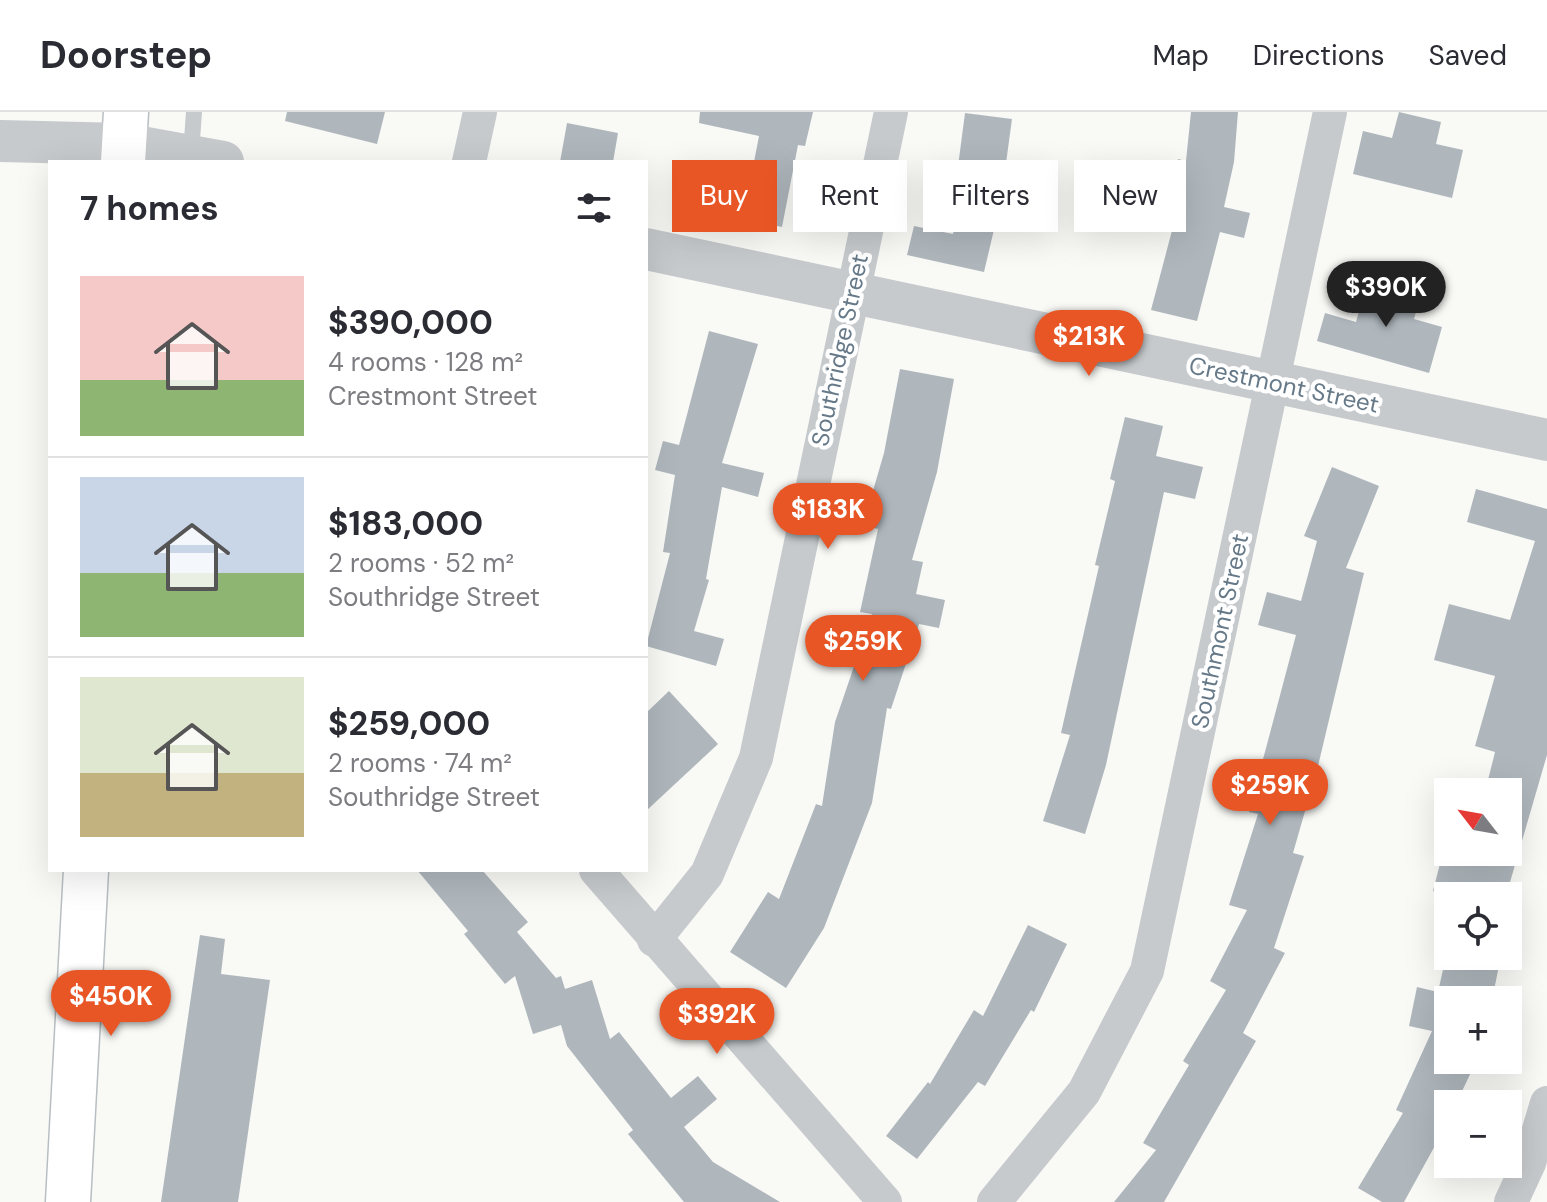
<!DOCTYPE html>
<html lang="en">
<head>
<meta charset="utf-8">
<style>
  body { margin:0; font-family:"DM Sans",sans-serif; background:#f2f2f3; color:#2b2b33; height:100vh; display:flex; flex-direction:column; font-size:30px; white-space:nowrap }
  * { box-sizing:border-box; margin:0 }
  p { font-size:26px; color:#7c7c81 }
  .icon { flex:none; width:44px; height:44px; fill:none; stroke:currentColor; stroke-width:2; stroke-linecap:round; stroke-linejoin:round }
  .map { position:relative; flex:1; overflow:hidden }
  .side { position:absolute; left:48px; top:48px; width:600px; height:712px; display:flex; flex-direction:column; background:#fff; border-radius:0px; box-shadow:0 8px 32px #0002 }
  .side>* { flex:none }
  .hud { position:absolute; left:672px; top:48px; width:754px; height:72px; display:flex; gap:16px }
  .needle { width:52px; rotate:301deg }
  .fabs { position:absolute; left:1434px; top:666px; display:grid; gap:16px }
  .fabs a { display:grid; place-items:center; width:88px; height:88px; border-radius:0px; background:#fff; box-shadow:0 8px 32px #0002; font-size:40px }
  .price { position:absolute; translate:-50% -68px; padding:0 18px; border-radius:28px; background:#e95625; color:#fff; font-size:26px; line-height:52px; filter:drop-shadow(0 2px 4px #0008) }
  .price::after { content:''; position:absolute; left:50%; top:48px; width:24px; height:18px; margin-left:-12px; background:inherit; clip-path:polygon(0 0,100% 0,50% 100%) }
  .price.on { background:#222; color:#fff }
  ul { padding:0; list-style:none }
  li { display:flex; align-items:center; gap:24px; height:200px; padding:0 32px }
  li+li { border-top:2px solid #e1e1e2 }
  li span { display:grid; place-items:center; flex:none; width:224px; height:160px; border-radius:0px; color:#555 }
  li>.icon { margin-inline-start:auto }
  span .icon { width:96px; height:96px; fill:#fffc; stroke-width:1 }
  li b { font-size:34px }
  h2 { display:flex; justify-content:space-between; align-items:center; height:96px; padding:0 32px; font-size:34px }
  .tag { padding:0 28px; border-radius:0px; background:#fff; box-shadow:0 8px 32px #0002; font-size:28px; line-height:72px }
  .tag.on { background:#e95625; color:#fff }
  header { display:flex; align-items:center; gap:48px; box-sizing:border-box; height:112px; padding:0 40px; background:#fff; border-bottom:2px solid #e1e1e2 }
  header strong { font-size:38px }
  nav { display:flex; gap:44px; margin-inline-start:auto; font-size:28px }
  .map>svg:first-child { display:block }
  .building { fill:#afb7bd }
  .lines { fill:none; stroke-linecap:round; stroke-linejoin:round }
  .secondary-casing { stroke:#b8bec2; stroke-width:47 }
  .service { stroke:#c6cacd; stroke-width:16 }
  .minor { stroke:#c6cacd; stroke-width:34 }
  .tertiary { stroke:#c6cacd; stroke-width:42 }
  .secondary { stroke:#fff; stroke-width:44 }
  .labels { text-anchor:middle; stroke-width:8; stroke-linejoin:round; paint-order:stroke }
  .street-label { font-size:24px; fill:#667988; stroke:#fff }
</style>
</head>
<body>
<header>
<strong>Doorstep</strong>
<nav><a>Map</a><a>Directions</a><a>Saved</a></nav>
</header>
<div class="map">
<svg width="1547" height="1090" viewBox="0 0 1547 1090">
  <rect width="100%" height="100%" fill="#f9f9f6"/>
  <!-- building -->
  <g class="building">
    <path d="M287,0H385L377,32L285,9Z"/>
    <path d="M700,0H813L805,34L798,33L782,115L743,107L759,24L699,11Z"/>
    <path d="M1191,0H1238L1234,50L1224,95L1250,101L1244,126L1220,120L1197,209L1151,198L1174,111L1164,108L1178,47L1186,49Z"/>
    <path d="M1399,0L1441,10L1436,32L1463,38L1452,86L1353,62L1363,19L1392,26Z"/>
    <path d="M965,1L1012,7L1001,88L984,160L907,143L914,114L953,122L967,63L957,62Z"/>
    <path d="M567,11L618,21L613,50H560Z"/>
    <path d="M1368,167L1421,182L1414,207L1442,215L1429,261L1317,229L1325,201L1356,210Z"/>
    <path d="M709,219L758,232L722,351L764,361L758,385L722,375L706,467L709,468L694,519L724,527L716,554L646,534L670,441L663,440L675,363L655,358L663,329L679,333Z"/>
    <path d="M900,257L954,267L937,360L912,448L923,450L916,482L945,488L939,516L919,512L891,597L887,596L872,691L824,816L786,876L730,840L768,780L779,787L816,692L822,694L835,610L872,502L860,500L878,417L863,413L884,341Z"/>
    <path d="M1125,305L1163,314L1156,344L1203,355L1195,387L1164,380L1106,653L1085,722L1043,709L1070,623L1061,621L1099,454L1095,453L1115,369L1110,367Z"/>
    <path d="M1332,355L1379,374L1346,456L1364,461L1318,654L1293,741L1304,744L1274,836L1285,841L1243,921L1256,929L1164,1090H1114L1156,1038L1143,1031L1189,953L1183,949L1226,878L1210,869L1247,798L1229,793L1258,702L1249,700L1296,523L1258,513L1267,480L1301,489L1317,429L1304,424Z"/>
    <path d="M1476,377L1547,397V643L1506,784H1454L1433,779L1443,740H1508V680H1485L1495,640L1475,634L1495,564L1434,548L1449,492L1510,508L1535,429L1467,410Z"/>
    <path d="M669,579L718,632L646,699V601Z"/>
    <path d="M417,758H482L528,810L517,820L556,866L561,864L565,877L592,868L610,927L619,920L671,986L698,964L717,987L684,1015L713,1050L780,1090H684L628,1022L633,1018L567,934L561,913L533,922L515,864L505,872L464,822L468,819Z"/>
    <path d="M1028,813L1067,832L1034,900L1031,898L985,974L978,970L917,1047L886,1024L928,970L930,972L974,898L983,904Z"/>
    <path d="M200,823L225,827L221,862L270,868L238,1090H161Z"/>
    <path d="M1446,844H1501L1492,888H1448V948L1473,956L1456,992H1448V1010L1404,1090H1382L1358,1076L1403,1001L1396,998L1432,919L1409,914L1417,875L1438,880Z"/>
  </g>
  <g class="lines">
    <defs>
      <g id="secondary">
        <path d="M123,50L126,0"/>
        <path d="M68,1090L86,758"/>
      </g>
    </defs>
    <!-- secondary casing -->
    <use href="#secondary" class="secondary-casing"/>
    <!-- service -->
    <path class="service" d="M191,42L194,0"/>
    <!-- minor -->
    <g class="minor">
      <path d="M469,50L480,0"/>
      <path d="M596,758L885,1090"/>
      <path d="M654,828L707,762L756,646L891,0"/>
      <path d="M994,1090L1084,980L1147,859L1330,0"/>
      <path d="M1511,1090L1529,1051L1547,991"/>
    </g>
    <!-- tertiary -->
    <g class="tertiary">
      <path d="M0,29L124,32L223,50"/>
      <path d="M646,137L1547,328"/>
    </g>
    <!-- secondary -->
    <use href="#secondary" class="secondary"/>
  </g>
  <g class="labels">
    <!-- street labels -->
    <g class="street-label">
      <text transform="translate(840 238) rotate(-78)" y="8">Southridge Street</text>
      <text transform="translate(1284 273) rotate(12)" y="8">Crestmont Street</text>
      <text transform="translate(1220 519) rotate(-78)" y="8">Southmont Street</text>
    </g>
  </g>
</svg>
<div class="fabs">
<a><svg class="needle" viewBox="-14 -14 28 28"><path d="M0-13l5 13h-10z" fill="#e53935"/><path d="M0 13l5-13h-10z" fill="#7c7c81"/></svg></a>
<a><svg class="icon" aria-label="locate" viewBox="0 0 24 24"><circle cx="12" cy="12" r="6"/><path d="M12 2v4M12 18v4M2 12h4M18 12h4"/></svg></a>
<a>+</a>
<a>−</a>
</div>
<b class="price on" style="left:1386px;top:217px">$390K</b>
<b class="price" style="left:1089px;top:266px">$213K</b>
<b class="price" style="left:828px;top:439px">$183K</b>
<b class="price" style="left:863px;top:571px">$259K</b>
<b class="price" style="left:1270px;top:715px">$259K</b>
<b class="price" style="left:111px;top:926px">$450K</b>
<b class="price" style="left:717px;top:944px">$392K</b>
<div class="hud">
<a class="tag on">Buy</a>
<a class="tag">Rent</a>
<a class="tag">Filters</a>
<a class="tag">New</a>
</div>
<section class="side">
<h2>7 homes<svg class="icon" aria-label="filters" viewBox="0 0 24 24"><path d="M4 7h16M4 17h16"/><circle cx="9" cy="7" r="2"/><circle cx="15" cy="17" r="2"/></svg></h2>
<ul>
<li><span style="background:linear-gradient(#f6c9c9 65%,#8fb573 0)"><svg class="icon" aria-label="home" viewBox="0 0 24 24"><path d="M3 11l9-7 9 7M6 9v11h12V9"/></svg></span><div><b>$390,000</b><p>4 rooms · 128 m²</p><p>Crestmont Street</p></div></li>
<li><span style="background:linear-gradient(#c9d6e8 60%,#8fb573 0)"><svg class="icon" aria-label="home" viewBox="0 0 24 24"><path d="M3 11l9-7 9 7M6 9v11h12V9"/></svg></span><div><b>$183,000</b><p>2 rooms · 52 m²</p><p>Southridge Street</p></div></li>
<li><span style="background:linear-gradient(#dfe7d0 60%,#c2b280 0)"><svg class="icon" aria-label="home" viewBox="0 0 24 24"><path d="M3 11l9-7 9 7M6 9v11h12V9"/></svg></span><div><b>$259,000</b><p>2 rooms · 74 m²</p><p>Southridge Street</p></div></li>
</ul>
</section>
</div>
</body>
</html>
